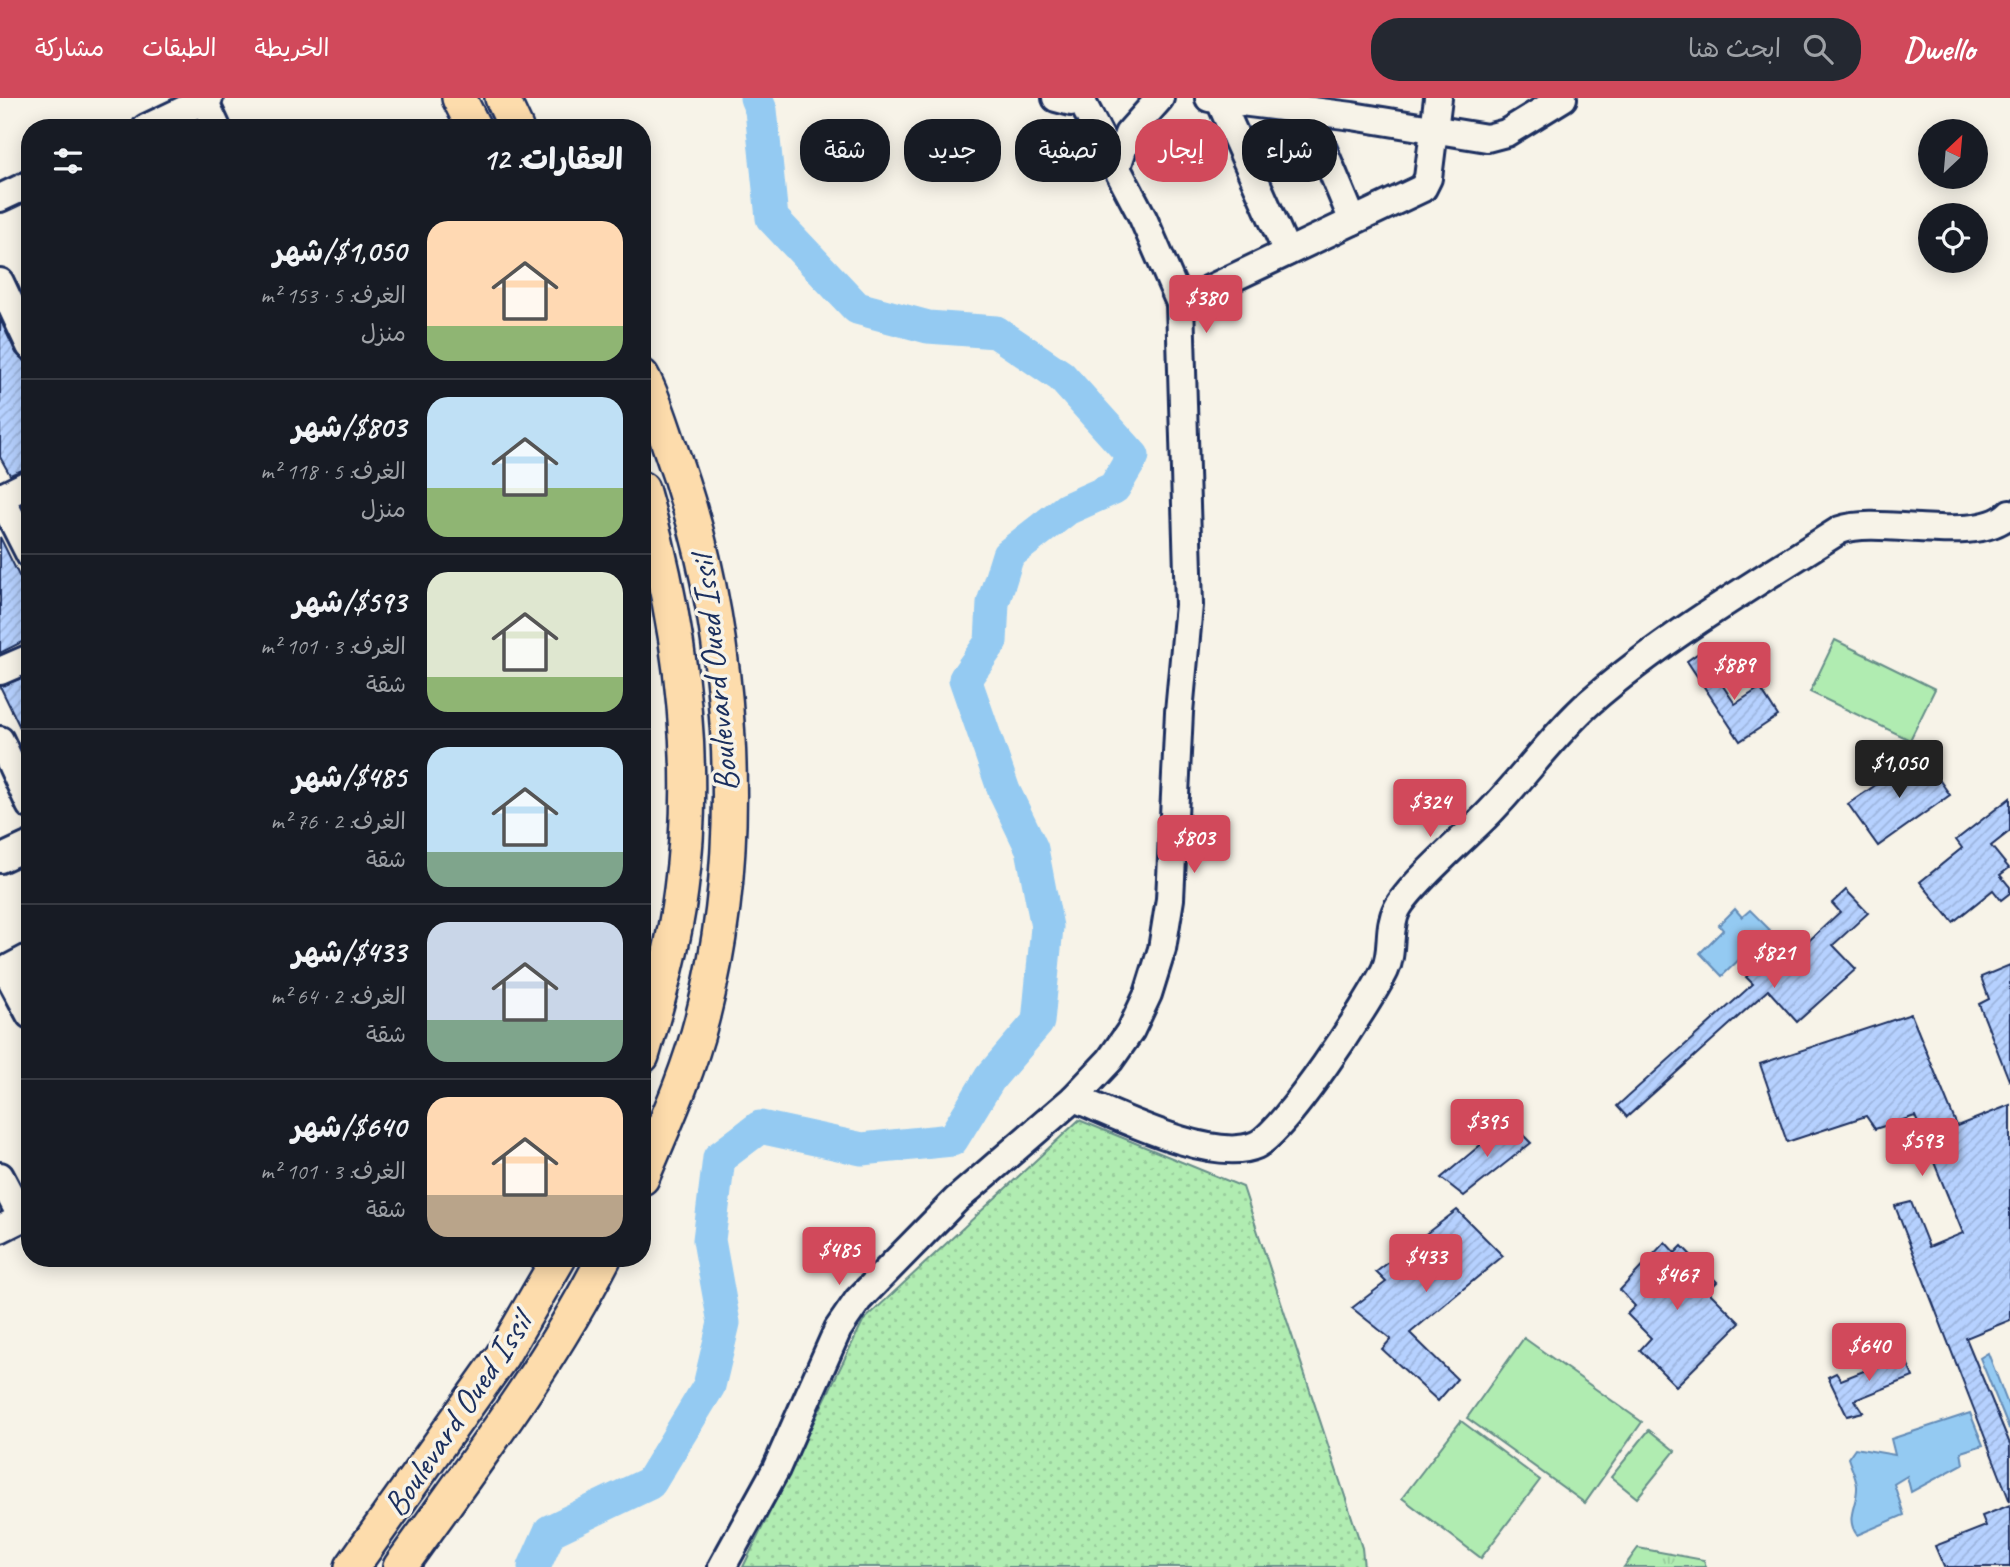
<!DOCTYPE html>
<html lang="ar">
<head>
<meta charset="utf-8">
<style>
  body { margin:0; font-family:Caveat,"Playpen Sans Arabic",sans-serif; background:#242831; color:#f1f3f6; direction:rtl; height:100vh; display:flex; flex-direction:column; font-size:26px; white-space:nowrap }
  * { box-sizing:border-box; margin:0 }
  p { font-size:23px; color:#9ea1a6 }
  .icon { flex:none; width:38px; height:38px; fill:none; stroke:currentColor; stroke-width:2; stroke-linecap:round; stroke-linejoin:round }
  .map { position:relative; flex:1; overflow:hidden; direction:ltr }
  .panel { position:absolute; left:21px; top:21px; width:630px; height:1148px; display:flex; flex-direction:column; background:#171b24; border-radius:28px; box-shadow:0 4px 18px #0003; direction:rtl }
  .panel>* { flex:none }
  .top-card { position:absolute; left:672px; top:21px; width:665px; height:63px; direction:rtl; display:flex; gap:14px }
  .needle { width:46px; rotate:26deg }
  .tools { position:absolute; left:1918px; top:21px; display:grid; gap:14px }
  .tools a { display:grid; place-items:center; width:70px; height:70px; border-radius:50%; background:#171b24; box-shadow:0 4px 18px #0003; font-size:35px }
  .price { position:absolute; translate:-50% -60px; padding:0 16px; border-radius:7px; background:#d1495b; color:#fff; font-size:23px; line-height:46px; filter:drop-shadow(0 2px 4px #0008) }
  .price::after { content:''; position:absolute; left:50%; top:42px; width:21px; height:16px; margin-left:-10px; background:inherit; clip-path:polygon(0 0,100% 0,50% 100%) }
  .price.current { background:#222; color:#fff }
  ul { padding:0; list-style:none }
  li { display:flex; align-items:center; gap:21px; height:175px; padding:0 28px }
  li+li { border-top:2px solid #363941 }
  li span { display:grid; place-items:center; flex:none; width:196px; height:140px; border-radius:21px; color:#555 }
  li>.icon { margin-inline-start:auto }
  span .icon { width:84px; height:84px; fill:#fffc; stroke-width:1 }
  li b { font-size:30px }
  h2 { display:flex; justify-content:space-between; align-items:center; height:84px; padding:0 28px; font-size:30px }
  .tag { padding:0 24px; border-radius:28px; background:#171b24; box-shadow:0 4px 18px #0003; font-size:24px; line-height:63px }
  .tag.current { background:#d1495b; color:#fff }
  header { display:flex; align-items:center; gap:42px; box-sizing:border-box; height:98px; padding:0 35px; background:#d1495b; color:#fff }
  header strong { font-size:33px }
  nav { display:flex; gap:38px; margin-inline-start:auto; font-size:24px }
  .search { width:490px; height:63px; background:#242831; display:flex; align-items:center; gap:18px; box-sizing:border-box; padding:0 24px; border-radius:28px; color:#9ea1a6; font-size:26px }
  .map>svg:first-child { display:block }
  .grass { fill:url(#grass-tufts); stroke:#668e88; stroke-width:2 }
  .park { fill:#b0ecb1; stroke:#668e88; stroke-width:2 }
  .garden { fill:url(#garden-dots); stroke:#668e88; stroke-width:2 }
  .water { fill:#94caf2; stroke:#648cb7; stroke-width:2 }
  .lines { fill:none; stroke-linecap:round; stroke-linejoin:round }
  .river { stroke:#94caf2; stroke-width:33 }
  .building { fill:url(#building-hatch); stroke:#1b2f5e; stroke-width:2 }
  .minor-casing { stroke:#1b2f5e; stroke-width:32 }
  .major-casing { stroke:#1b2f5e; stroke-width:38 }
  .minor { stroke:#f7f3e8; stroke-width:26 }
  .major { stroke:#fddcac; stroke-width:33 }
  .labels { text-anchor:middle; stroke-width:7; stroke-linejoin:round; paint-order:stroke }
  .street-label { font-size:35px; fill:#1b2f5e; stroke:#f7f3e8 }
</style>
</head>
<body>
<header>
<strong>Dwello</strong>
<div class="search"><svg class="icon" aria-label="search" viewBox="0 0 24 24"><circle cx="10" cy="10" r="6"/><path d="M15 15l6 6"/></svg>ابحث هنا</div>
<nav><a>الخريطة</a><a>الطبقات</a><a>مشاركة</a></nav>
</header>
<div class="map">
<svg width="2010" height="1469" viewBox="0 0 2010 1469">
  <defs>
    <pattern id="grass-tufts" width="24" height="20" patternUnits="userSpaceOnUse" patternTransform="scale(1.75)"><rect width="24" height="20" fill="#b0ecb1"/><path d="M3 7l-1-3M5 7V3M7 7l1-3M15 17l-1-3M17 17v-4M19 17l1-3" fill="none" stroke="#97cb9b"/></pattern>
    <pattern id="garden-dots" width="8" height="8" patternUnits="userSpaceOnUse" patternTransform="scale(1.75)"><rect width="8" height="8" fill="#b0ecb1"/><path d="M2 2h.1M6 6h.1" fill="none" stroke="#97cb9b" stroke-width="1.8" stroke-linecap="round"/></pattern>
    <pattern id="building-hatch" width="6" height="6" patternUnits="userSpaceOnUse" patternTransform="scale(1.75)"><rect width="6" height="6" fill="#b6d1ff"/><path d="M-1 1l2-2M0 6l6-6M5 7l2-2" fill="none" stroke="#9cb4dd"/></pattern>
  </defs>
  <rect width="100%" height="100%" fill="#f7f3e8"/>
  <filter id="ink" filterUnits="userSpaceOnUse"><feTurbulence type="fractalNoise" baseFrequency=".0143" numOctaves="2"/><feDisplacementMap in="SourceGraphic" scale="14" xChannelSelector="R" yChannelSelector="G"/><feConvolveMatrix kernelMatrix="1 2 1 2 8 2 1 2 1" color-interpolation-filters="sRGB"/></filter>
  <g filter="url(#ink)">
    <!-- grass -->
    <path class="grass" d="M1638,1450L1704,1462L1706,1469H1624Z"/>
    <!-- park -->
    <g class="park">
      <path d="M1835,542L1935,591L1910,642L1810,594Z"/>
      <path d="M1524,1240L1642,1324L1585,1405L1467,1320Z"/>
      <path d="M1461,1323L1540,1382L1481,1460L1402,1400Z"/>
      <path d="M1649,1332L1675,1353L1637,1400L1611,1379Z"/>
    </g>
    <!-- garden -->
    <path class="garden" d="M1079,1022L1243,1089L1362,1450L1364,1469H743L863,1223Z"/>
    <!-- water -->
    <g class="water">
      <path d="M1735,811L1742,819L1750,812L1770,832L1722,878L1700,855L1723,832L1719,827Z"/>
      <path d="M1988,1255L2010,1312L2009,1331L1980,1260Z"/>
      <path d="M1970,1315L1983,1347L1961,1354L1963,1366L1911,1394L1907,1378L1894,1386L1904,1417L1857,1437C1844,1419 1858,1407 1857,1388C1856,1379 1851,1369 1848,1360L1855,1350L1895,1357L1891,1341Z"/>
    </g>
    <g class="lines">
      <!-- river -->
      <path class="river" d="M534,1469L550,1433L650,1385L709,1288L724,1225L709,1142L719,1060L760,1029L862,1051L952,1042L990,980L1038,924L1047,829L1032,751L1004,693L965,581L991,544L993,505L1008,457L1067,411L1114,390L1133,358L1061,278L996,234L928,229L857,210L772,120L761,12L756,0"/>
    </g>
    <!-- building -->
    <g class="building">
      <path d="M0,221L16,255L30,268V369L10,377L0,359Z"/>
      <path d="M0,439L30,500V540L0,555Z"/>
      <path d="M1700,554L1735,606L1760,590L1778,618L1740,643L1687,563Z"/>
      <path d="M30,577V650L0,588Z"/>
      <path d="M1921,656L1950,697L1878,748L1848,706Z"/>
      <path d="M2010,700V733L1991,748L2009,770L2000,777L2010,789V795L2001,802L1993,792L1953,824L1920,784L1962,750L1956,742Z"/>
      <path d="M1846,792L1868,815L1833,847L1856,871L1797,924L1768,892L1627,1019L1617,1008L1753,886L1746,879L1791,838L1801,850L1840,814L1832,805Z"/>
      <path d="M2010,867V981L2009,982L1979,906L1989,901L1981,879Z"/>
      <path d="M1911,916L1957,1028L2010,1007V1222L1966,1240L2010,1346V1404L1895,1108L1911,1104L1929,1149L1963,1135L1915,1018L1875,1031L1866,1018L1787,1044L1760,966Z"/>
      <path d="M1509,1023L1531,1045L1464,1098L1441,1080Z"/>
      <path d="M1457,1112L1503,1158L1410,1235L1457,1281L1438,1303L1382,1251L1391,1241L1352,1210L1386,1184L1376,1174Z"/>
      <path d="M1665,1144L1675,1155L1682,1148L1717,1184L1708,1193L1740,1225L1676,1288L1640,1252L1651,1240L1627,1216L1635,1208L1620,1192Z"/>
      <path d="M1904,1257L1913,1279L1855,1302L1863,1314L1847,1318L1828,1279L1836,1275L1841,1282Z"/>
      <path d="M2010,1407V1469H1944L1935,1448L1986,1428L1982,1418Z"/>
    </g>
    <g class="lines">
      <defs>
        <g id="minor">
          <path d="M1056,0L1071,4L1083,0"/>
          <path d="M1209,0L1352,18L1487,40L1506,35L1563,0"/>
          <path d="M1219,1L1287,154"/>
          <path d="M204,2L217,30"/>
          <path d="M1307,13L1353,123"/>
          <path d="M146,30L209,0"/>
          <path d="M1117,69L1128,36L1160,0"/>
          <path d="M0,100L30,86"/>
          <path d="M0,184L30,248"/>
          <path d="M1180,205L1423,90L1428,80L1438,0"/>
          <path d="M0,398L30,457"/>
          <path d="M0,400L30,385"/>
          <path d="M0,573L30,560"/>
          <path d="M0,642L30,707"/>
          <path d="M0,761L30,747"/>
          <path d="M6,872L30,917"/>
          <path d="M0,875L30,859"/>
          <path d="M1074,1000C1116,1017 1213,1066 1256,1047C1284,1035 1369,905 1385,872C1394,853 1387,831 1397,811C1409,788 1465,739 1486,718C1522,682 1551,639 1590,604C1666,538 1755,486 1840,432C1880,417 1978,449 2010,415"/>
          <path d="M0,1078L22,1120"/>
          <path d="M0,1131L30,1116"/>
          <path d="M722,1469L776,1371L838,1231L858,1202L956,1102L1074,1000L1110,962L1131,932L1148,896L1162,851L1170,801L1179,614L1189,507L1180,205L1143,120L1081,2"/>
        </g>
        <g id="major">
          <path d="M459,0L474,30"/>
          <path d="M502,0L516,30"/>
          <path d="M642,278C654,300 661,324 669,347C734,523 749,740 702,921C688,976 664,1028 642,1080"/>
          <path d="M642,391C679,520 699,658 681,792C674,849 658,903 642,958"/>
          <path d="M352,1469L502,1258L559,1160"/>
          <path d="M400,1469C472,1368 548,1270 604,1160"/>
        </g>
      </defs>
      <!-- minor casing -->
      <use href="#minor" class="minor-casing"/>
      <!-- major casing -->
      <use href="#major" class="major-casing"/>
      <!-- minor -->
      <use href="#minor" class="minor"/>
      <!-- major -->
      <use href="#major" class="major"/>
    </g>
  </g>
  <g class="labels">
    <!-- street labels -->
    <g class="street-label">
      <text transform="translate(714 576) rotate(-96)" y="12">Boulevard Oued Issil</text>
      <text transform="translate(457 1316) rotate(-56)" y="12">Boulevard Oued Issil</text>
    </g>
  </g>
</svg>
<div class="tools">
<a><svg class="needle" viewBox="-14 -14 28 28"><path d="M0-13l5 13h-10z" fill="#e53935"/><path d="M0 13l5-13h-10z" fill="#9ea1a6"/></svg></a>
<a><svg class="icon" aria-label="locate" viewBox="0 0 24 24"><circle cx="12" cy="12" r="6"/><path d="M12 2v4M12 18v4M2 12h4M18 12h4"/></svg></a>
</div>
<b class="price" style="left:1206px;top:237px">$380</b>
<b class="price" style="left:1734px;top:604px">$889</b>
<b class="price current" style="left:1899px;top:702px">$1,050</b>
<b class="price" style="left:1430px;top:741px">$324</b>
<b class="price" style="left:1194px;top:777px">$803</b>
<b class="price" style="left:1774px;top:892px">$821</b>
<b class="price" style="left:1487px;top:1061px">$395</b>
<b class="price" style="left:1922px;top:1080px">$593</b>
<b class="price" style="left:839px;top:1189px">$485</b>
<b class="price" style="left:1426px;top:1196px">$433</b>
<b class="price" style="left:1677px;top:1214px">$467</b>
<b class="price" style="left:1869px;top:1285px">$640</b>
<div class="top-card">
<a class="tag">شراء</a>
<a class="tag current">إيجار</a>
<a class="tag">تصفية</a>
<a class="tag">جديد</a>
<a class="tag">شقة</a>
</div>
<section class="panel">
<h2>العقارات: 12<svg class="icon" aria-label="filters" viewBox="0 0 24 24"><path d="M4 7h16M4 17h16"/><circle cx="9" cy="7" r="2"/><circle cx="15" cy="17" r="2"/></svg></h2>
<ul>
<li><span style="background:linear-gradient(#ffd9b3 75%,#8fb573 0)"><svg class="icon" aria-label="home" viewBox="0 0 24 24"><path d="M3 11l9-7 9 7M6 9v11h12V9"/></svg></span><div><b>$1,050/شهر</b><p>الغرف: 5 · 153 m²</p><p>منزل</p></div></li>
<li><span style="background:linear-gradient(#bfe0f5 65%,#8fb573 0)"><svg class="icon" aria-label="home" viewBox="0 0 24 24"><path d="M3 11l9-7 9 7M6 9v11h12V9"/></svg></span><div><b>$803/شهر</b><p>الغرف: 5 · 118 m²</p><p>منزل</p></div></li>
<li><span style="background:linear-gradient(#dfe7d0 75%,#8fb573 0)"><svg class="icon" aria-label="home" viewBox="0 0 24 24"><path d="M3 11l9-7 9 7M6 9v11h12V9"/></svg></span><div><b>$593/شهر</b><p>الغرف: 3 · 101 m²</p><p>شقة</p></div></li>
<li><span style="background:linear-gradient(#bfe0f5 75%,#7fa58c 0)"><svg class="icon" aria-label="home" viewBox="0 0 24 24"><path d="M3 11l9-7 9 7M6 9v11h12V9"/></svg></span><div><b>$485/شهر</b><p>الغرف: 2 · 76 m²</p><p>شقة</p></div></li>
<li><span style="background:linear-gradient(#c9d6e8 70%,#7fa58c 0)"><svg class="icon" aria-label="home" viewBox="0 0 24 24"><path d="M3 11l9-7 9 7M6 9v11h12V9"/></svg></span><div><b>$433/شهر</b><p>الغرف: 2 · 64 m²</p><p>شقة</p></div></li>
<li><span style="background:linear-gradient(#ffd9b3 70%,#b9a48a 0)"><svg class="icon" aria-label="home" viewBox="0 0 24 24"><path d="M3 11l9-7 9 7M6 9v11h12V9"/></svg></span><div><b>$640/شهر</b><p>الغرف: 3 · 101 m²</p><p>شقة</p></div></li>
</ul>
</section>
</div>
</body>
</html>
